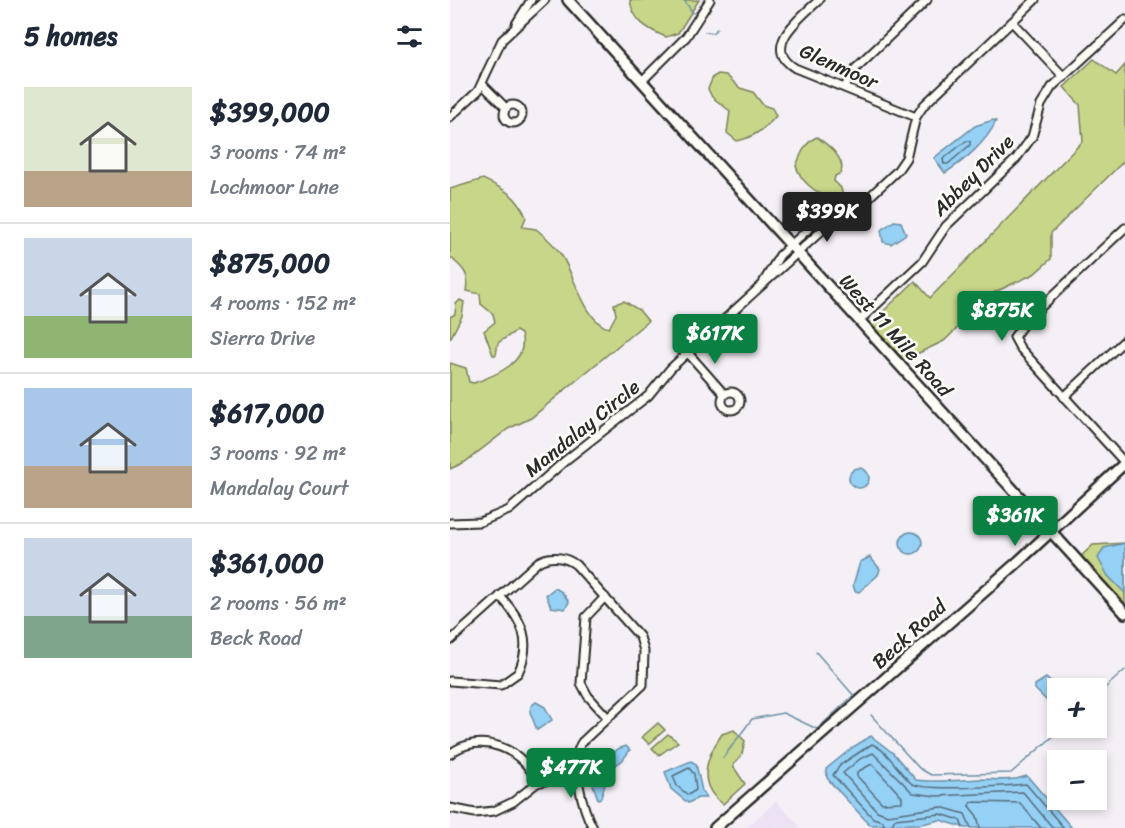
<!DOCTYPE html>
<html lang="en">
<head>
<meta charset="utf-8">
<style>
  body { margin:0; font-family:Sriracha,sans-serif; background:#f2f2f3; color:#1f2937; height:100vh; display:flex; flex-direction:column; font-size:22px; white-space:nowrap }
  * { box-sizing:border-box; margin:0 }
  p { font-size:20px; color:#747a83 }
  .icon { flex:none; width:33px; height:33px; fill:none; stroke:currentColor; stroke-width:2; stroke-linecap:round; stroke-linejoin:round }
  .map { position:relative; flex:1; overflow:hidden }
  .details { display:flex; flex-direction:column; background:#fff; width:450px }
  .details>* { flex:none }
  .controls { position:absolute; left:597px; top:678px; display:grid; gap:12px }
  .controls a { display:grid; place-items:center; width:60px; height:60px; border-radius:0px; background:#fff; box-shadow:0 3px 9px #0003; font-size:30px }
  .price { position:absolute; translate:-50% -51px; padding:0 14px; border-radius:6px; background:#0b8043; color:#fff; font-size:20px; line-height:39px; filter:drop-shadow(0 2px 3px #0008) }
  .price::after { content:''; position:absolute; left:50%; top:36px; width:18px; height:14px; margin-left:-9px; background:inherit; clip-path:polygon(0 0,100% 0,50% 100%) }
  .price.on { background:#222; color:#fff }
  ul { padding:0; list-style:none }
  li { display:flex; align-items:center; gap:18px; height:150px; padding:0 24px }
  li+li { border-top:2px solid #e0e1e3 }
  li span { display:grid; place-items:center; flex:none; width:168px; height:120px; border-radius:0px; color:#555 }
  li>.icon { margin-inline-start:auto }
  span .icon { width:72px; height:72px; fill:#fffc; stroke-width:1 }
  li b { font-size:26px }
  h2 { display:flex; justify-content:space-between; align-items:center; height:72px; padding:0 24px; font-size:26px }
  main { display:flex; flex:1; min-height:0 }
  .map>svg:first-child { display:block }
  .built { fill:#ece2f4 }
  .green { fill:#c8d689; stroke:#7a805a; stroke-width:1.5 }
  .water { fill:#95d0f5; stroke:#6b8ea4; stroke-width:1.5 }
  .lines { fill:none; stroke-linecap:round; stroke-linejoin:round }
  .shore { stroke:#556d7c; stroke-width:1.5 }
  .stream { stroke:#6b8ea4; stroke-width:1.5 }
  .street-casing { stroke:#2b2b2b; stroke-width:11 }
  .secondary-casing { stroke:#2b2b2b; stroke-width:14 }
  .street { stroke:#fdfcf7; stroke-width:7 }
  .secondary { stroke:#fdfcf7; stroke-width:9 }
  .labels { text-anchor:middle; stroke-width:5; stroke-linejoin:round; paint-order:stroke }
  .street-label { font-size:20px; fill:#2b2b2b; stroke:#fdfcf7 }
</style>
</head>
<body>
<main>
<section class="details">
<h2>5 homes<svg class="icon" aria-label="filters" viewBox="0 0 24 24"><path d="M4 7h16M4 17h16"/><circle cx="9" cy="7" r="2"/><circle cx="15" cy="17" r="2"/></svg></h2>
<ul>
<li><span style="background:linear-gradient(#dfe7d0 70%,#b9a48a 0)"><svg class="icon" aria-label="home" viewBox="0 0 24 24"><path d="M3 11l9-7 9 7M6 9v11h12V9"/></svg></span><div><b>$399,000</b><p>3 rooms · 74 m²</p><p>Lochmoor Lane</p></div></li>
<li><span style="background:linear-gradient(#c9d6e8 65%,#8fb573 0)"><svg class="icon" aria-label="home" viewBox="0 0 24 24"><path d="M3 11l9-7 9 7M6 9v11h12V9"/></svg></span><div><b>$875,000</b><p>4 rooms · 152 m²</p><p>Sierra Drive</p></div></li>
<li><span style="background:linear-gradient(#a9c7e8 65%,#b9a48a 0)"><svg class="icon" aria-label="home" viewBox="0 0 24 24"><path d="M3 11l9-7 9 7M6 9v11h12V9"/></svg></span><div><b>$617,000</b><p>3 rooms · 92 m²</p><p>Mandalay Court</p></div></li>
<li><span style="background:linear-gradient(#c9d6e8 65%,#7fa58c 0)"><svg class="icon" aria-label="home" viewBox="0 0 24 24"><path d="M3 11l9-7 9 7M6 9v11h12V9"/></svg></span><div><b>$361,000</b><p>2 rooms · 56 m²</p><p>Beck Road</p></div></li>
</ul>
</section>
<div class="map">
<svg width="675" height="828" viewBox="0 0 675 828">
  <rect width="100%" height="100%" fill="#f5f0f6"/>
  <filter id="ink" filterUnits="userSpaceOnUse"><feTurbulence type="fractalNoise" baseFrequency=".0167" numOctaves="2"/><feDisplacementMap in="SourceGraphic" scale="12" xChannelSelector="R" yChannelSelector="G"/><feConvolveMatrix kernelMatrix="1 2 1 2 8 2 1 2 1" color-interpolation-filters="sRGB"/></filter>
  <g filter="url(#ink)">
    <!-- built -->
    <path class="built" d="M326,801L351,828H296Z"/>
    <!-- green -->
    <g class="green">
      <path d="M180,0H249L228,33L216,37C197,29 183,21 180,0Z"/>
      <path d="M644,59L666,75L675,65V160L601,233V259L584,274L545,292L494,341L454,360L420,324L465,281L480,298L633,141L630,105L614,87Z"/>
      <path d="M268,74L276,75L290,88L303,92L313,105L322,108L326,116C316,128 302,138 287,141L277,133L280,111L262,97L258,89L263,77Z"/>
      <path d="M367,137C378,145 396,158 391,173L385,176L384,181L391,188L393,197L381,200C365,191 352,184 346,166C351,154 355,142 367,137Z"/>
      <path d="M33,179C54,189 67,195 76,217L72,227L86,229C95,236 105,245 112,256C123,273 137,325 159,328L166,315L164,304L174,301L189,310L198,321L81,418L58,429L15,462L0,469V363L16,368L19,382L24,383C46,375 80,362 71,334L66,331L48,343L46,355H43L34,331L45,322L43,314L31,304L30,294L17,291C20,274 13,268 0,257V189Z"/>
      <path d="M10,300L14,302L12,316L0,339V317L5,314L6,304Z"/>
      <path d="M675,543V610L628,559L643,545Z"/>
      <path d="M208,723L215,730L199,744L192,737Z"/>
      <path d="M284,730L295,741L292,754L283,766L295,784L273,804C246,785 256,757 272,734Z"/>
      <path d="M218,734L228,742L209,755L202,748Z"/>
    </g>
    <!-- water -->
    <g class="water">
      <path d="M543,120L546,121C537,142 514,161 495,173L484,158L525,126Z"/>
      <path d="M444,221L451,222L456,234L441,244L433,242L431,230Z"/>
      <circle cx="409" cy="478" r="10"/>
      <circle cx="461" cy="543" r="11"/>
      <path d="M675,543V593L658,576L648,558L654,548Z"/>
      <path d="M420,557L430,569L428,575L409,592L405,591L403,585L410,562Z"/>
      <path d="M105,588L112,592L119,602L115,609L101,607L96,595Z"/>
      <path d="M596,678L608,688L607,705H601L585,689V685Z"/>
      <path d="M86,702L95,707L102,720L87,730L80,712L81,706Z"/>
      <path d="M421,736L443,753L466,780C488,783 508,780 529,779C547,779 560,782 577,776L622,828H516L490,820L472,824L420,825L382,784L377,778L376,769L403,747Z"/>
      <path d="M176,746L180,750L172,761L160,768L151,798L148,799L143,785V770L168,749Z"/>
      <path d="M241,761L246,764L252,791L256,798H248L238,803L221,789L215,772Z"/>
    </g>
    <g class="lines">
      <!-- shore -->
      <g class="shore">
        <path d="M516,141H520V145L498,164H494L493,159Z"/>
        <path d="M422,764L452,797V802L432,803L407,776V772Z"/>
        <path d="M239,768L244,774L246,790L238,795L227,786L223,776Z"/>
        <path d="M435,828L433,821L423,818L383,775L390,765L422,744C439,751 447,771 461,783C471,792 559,786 576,784L614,828"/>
        <path d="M440,828L445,819L491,814L510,820L513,828"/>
        <path d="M521,828L515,814L491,807L438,815L427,811L393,773L410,759L423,753L463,793L486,796L573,792L603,828"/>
        <path d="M530,828L527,816L519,806L521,802L570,803L591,828"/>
      </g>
      <!-- stream -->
      <g class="stream">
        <path d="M234,0L243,13"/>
        <path d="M255,32L262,33L267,29"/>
        <path d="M366,652L405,697"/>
        <path d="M646,696L675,670"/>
        <path d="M421,715L469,768L481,775L561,773L613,728"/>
        <path d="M273,758L302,719L333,713L367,729L404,695"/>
      </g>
      <defs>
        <g id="street">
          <path d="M369,0C352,16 310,47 345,68L466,117"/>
          <path d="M562,22L614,77"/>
          <path d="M66,24L81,0"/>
          <path d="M192,81L236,37L260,0"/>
          <path d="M32,84L56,108"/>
          <path d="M395,87L406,68L477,0"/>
          <circle cx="63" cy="114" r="9"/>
          <path d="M0,117L28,91L52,40L95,0"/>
          <path d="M314,281L330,255L366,222L413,203L447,171L456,158L466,117L474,105L585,0"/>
          <path d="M409,321L472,262L496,226L566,159L582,137L591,105L602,87L675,20"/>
          <path d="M238,353L274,394"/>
          <circle cx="281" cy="401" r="9"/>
          <path d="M614,397L675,340"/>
          <path d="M675,463L570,348L564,337L574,323L675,228"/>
          <path d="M0,523L30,522L59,510L116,460L198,396L221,368L378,225L382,217"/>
          <path d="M155,597L136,617L131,683L138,696L158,718"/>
          <path d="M0,641L88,562C99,555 115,556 126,565L190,637L194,651L193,685L132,742C119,759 133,810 143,828"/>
          <path d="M0,681L51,685L68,673C83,641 72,620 50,596"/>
          <path d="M0,754C29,730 75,749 87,783"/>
          <path d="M0,808L25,813L44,811L63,802L87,783L128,773"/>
        </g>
        <g id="secondary">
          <path d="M118,0L675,613"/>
          <path d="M265,828L569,561L675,463"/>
        </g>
      </defs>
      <!-- street casing -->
      <use href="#street" class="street-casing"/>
      <!-- secondary casing -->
      <use href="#secondary" class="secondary-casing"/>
      <!-- street -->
      <use href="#street" class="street"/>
      <!-- secondary -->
      <use href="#secondary" class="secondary"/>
    </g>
  </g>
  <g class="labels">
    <!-- street labels -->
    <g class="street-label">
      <text transform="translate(389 66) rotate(24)" y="7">Glenmoor</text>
      <text transform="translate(523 175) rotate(-45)" y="7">Abbey Drive</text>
      <text transform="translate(446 335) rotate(48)" y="7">West 11 Mile Road</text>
      <text transform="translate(132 428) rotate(-39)" y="7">Mandalay Circle</text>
      <text transform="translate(459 634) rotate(-42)" y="7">Beck Road</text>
    </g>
  </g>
</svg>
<div class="controls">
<a>+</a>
<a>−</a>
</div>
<b class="price on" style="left:377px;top:243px">$399K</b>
<b class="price" style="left:552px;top:342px">$875K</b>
<b class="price" style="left:265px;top:365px">$617K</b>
<b class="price" style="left:565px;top:547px">$361K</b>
<b class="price" style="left:121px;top:799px">$477K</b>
</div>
</main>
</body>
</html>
